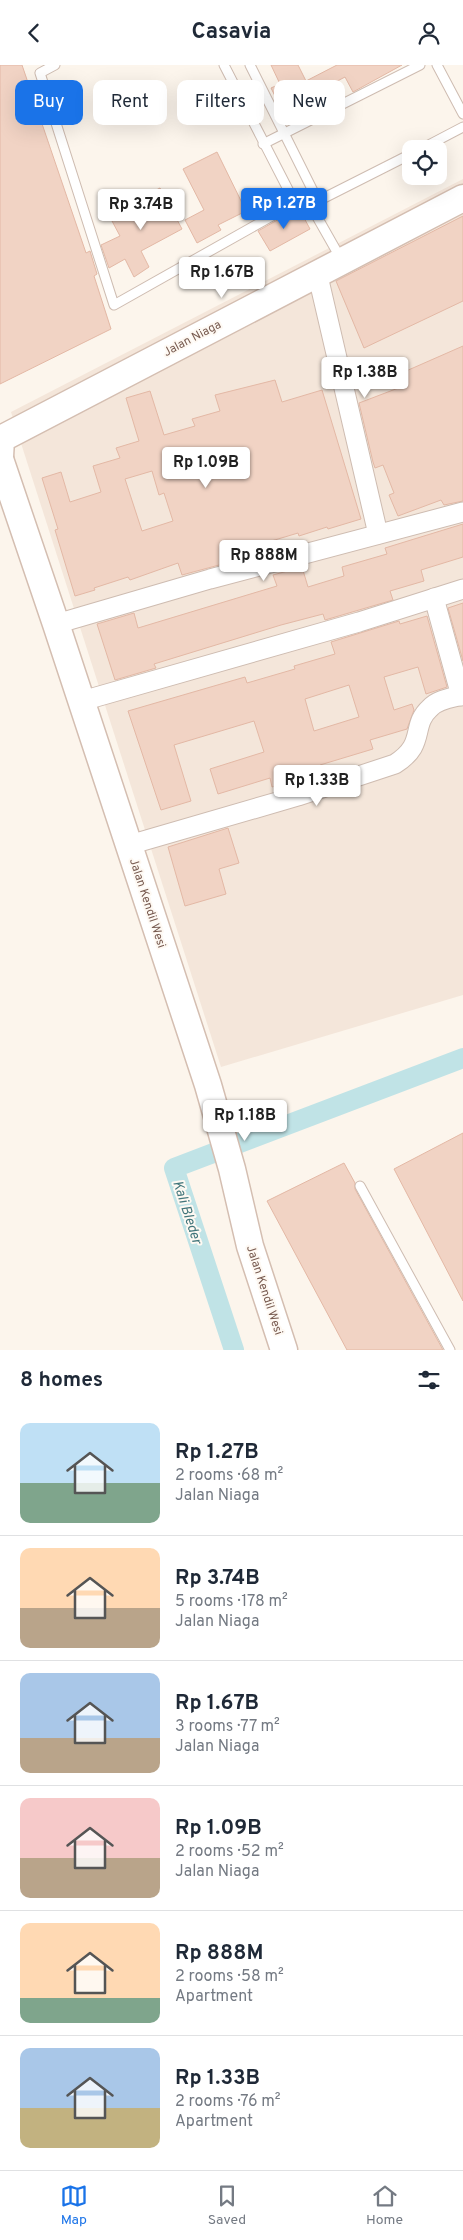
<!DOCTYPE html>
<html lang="en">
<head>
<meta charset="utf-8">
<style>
  body { margin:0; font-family:Overpass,sans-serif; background:#f6f6f7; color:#1f2937; height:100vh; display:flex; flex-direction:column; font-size:19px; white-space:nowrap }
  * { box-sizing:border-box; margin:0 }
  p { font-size:16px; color:#747a83 }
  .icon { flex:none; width:28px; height:28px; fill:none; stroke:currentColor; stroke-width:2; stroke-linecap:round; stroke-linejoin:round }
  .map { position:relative; height:1285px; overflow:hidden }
  .drawer { display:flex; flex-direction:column; background:#fff; flex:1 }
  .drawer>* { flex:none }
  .top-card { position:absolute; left:15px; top:15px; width:434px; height:45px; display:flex; gap:10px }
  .tools { position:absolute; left:402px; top:75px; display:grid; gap:10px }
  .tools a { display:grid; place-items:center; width:45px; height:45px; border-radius:10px; background:#fff; box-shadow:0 5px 20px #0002; font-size:25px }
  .price { position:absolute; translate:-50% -42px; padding:0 11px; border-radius:5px; background:#fff; color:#222; font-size:16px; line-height:32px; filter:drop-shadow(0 1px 2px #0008) }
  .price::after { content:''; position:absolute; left:50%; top:30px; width:15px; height:11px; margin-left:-8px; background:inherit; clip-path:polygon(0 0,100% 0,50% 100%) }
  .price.selected { background:#1a73e8; color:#fff }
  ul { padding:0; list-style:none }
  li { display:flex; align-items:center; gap:15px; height:125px; padding:0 20px }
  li+li { border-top:1px solid #e0e1e3 }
  li span { display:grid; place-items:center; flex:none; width:140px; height:100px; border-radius:10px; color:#555 }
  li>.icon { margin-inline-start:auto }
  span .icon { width:60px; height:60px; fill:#fffc; stroke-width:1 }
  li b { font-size:21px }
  h2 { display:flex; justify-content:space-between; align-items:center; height:60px; padding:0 20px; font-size:21px }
  .tag { padding:0 18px; border-radius:10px; background:#fff; box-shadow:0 5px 20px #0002; font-size:18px; line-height:45px }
  .tag.selected { background:#1a73e8; color:#fff }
  header { display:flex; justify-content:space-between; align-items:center; height:65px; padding:0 20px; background:#fff; font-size:22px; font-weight:700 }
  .dock { display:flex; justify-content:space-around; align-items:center; height:70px; border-top:1px solid #e0e1e3; background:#fff; font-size:14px; color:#747a83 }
  .dock a { display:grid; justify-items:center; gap:2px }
  .dock .selected { color:#1a73e8 }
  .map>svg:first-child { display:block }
  .residential { fill:#f4e6da }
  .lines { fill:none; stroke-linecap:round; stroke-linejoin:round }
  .canal { stroke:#c0e3e6; stroke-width:20 }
  .building { fill:#f1d3c4; stroke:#e3b8a5; fill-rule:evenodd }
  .lane-casing { stroke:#cebcb1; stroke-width:11 }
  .street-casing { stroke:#cebcb1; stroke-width:21 }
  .secondary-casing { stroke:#d4beb1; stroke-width:29 }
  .lane { stroke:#fff; stroke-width:9 }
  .street { stroke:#fff; stroke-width:19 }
  .secondary { stroke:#fff; stroke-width:26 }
  .labels { text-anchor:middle; stroke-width:4; stroke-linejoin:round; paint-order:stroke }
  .street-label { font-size:12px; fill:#775a4f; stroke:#fef9f3 }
  .water-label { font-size:14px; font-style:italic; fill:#42767b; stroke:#fef9f3 }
</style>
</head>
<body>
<header><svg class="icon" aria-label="back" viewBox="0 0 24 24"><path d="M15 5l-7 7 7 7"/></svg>Casavia<svg class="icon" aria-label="person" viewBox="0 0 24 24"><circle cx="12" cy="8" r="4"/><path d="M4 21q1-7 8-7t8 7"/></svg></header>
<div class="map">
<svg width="463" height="1285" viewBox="0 0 463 1285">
  <rect width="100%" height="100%" fill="#fcf5ec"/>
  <!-- residential -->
  <path class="residential" d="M463,114V930L221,1002L11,347Z"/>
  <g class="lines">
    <!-- canal -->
    <path class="canal" d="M234,1285L174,1103L463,993"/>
  </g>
  <!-- building -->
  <g class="building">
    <path d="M0,0H22L86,188L90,186L97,209L94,211L111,264L0,319Z"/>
    <path d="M271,0H298L306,16L337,0H402L353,27L345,12L282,45L271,23L280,19Z"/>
    <path d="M217,87L246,146L218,160L221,165L197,178L185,155L204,145L183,104Z"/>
    <path d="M160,123L182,164L141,186L149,202L134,212L125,194L109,203L101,180L120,171L112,156L129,147L125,141Z"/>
    <path d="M295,145L302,149L310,164L270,186L258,166Z"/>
    <path d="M463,151V236L364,283L336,216Z"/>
    <path d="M463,281V436L444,440L441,435L398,451L389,430L394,428L383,400L375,403L373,397L359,338L401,322L397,310Z"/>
    <path d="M275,315L282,337L322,325L361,454L328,464L327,462L299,471L298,468L268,477L271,486L182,510L178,498L130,515L128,512L94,523L95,525L75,531L55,465L58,464L42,413L61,407L70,437L101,427L93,401L120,393L116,383L139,376L126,333L150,326L164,370L195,361L192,354L220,346L215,330ZM152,406L159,430L164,428L173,456L142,466L125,414Z"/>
    <path d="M463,459V492L421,505L424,516L390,526L393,535L325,555L323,549L281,560L154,599L156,603L115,615L97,559L134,548L138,563L277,521L273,510L302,502L308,522L344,511L342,502L387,489L385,483Z"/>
    <path d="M463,538V596L448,543Z"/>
    <path d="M427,551L447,622L426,629L418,602L384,612L394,645L412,639L414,645L407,664L370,675L373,684L320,700L322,707L272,722L270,713L218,729L210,704L264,687L254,656L174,680L191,736L161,745L128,646L245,612L247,618L295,604L294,601L335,589L331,577L399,556L400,559ZM349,620L359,652L314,666L305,634Z"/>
    <path d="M228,763L239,798L219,804L226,829L185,841L168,782Z"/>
    <path d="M463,1068V1236L394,1104Z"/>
    <path d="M344,1098L355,1118V1124L443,1285H347L267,1136Z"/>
  </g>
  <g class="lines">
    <defs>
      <g id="lane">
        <path d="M55,0L40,8L114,240L295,138"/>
        <path d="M224,0L295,138L316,150L341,194"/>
        <path d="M250,0L318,136L316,150"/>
        <path d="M437,0L463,49"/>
        <path d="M263,79L420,0"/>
        <path d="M421,84L463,62"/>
        <path d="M318,136L411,89"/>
        <path d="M360,1121L450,1285"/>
      </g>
      <g id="street">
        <path d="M317,207L378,469"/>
        <path d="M434,533L461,631"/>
        <path d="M56,559L210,514L463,447"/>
        <path d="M82,636L359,557L463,524"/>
        <path d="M129,780L298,731L395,699C427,679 410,661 430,643C438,634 452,633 463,630"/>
      </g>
      <g id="secondary">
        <path d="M0,392L1,374L463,133"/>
        <path d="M0,394L56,559L208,1020L232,1104L250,1181L284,1285"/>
      </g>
    </defs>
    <!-- lane casing -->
    <use href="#lane" class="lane-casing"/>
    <!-- street casing -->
    <use href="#street" class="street-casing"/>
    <!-- secondary casing -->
    <use href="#secondary" class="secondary-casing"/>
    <!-- lane -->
    <use href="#lane" class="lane"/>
    <!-- street -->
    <use href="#street" class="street"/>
    <!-- secondary -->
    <use href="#secondary" class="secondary"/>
  </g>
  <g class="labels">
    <!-- street labels -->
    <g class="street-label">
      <text transform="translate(192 273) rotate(-28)" y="4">Jalan Niaga</text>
      <text transform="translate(148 838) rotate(72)" y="4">Jalan Kendil Wesi</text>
      <text transform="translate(265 1225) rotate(72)" y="4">Jalan Kendil Wesi</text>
    </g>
    <!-- water labels -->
    <g class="water-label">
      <text transform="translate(188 1147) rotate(72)" y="5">Kali Bleder</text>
    </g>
  </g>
</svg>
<div class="tools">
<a><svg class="icon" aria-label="locate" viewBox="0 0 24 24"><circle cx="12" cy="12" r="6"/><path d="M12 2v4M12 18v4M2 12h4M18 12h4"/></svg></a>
</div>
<b class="price selected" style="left:284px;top:165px">Rp 1.27B</b>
<b class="price" style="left:141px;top:166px">Rp 3.74B</b>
<b class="price" style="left:222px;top:234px">Rp 1.67B</b>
<b class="price" style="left:365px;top:334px">Rp 1.38B</b>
<b class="price" style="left:206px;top:424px">Rp 1.09B</b>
<b class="price" style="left:264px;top:517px">Rp 888M</b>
<b class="price" style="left:317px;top:742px">Rp 1.33B</b>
<b class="price" style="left:245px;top:1077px">Rp 1.18B</b>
<div class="top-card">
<a class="tag selected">Buy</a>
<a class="tag">Rent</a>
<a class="tag">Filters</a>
<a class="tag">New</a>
</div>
</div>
<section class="drawer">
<h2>8 homes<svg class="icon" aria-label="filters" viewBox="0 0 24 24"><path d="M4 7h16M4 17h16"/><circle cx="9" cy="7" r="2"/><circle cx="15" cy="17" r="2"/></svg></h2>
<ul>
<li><span style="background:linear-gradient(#bfe0f5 60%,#7fa58c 0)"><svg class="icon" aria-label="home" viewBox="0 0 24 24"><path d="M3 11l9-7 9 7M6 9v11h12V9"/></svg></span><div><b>Rp 1.27B</b><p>2 rooms · 68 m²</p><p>Jalan Niaga</p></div></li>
<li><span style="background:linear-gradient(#ffd9b3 60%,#b9a48a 0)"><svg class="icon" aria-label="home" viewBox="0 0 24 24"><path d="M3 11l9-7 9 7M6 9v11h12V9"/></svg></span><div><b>Rp 3.74B</b><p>5 rooms · 178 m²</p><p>Jalan Niaga</p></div></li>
<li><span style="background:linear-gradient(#a9c7e8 65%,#b9a48a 0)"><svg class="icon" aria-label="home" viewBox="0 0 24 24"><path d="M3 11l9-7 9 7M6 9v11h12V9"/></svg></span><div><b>Rp 1.67B</b><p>3 rooms · 77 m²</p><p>Jalan Niaga</p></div></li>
<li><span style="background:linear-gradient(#f6c9c9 60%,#b9a48a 0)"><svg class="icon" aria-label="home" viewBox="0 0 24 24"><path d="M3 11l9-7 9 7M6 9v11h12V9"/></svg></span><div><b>Rp 1.09B</b><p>2 rooms · 52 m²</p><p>Jalan Niaga</p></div></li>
<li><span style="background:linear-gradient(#ffd9b3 75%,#7fa58c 0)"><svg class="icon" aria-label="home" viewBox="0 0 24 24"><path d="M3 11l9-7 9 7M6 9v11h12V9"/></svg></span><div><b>Rp 888M</b><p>2 rooms · 58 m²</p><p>Apartment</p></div></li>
<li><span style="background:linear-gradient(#a9c7e8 60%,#c2b280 0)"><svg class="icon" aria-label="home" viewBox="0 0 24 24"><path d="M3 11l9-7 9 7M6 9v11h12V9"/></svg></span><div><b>Rp 1.33B</b><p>2 rooms · 76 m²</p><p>Apartment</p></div></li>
</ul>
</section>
<nav class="dock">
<a class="selected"><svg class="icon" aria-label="map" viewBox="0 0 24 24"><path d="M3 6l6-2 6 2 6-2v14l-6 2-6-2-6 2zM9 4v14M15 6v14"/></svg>Map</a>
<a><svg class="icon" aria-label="saved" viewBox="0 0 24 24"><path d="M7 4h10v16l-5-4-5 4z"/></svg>Saved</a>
<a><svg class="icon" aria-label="home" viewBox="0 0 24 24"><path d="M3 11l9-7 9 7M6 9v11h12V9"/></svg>Home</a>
</nav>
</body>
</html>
